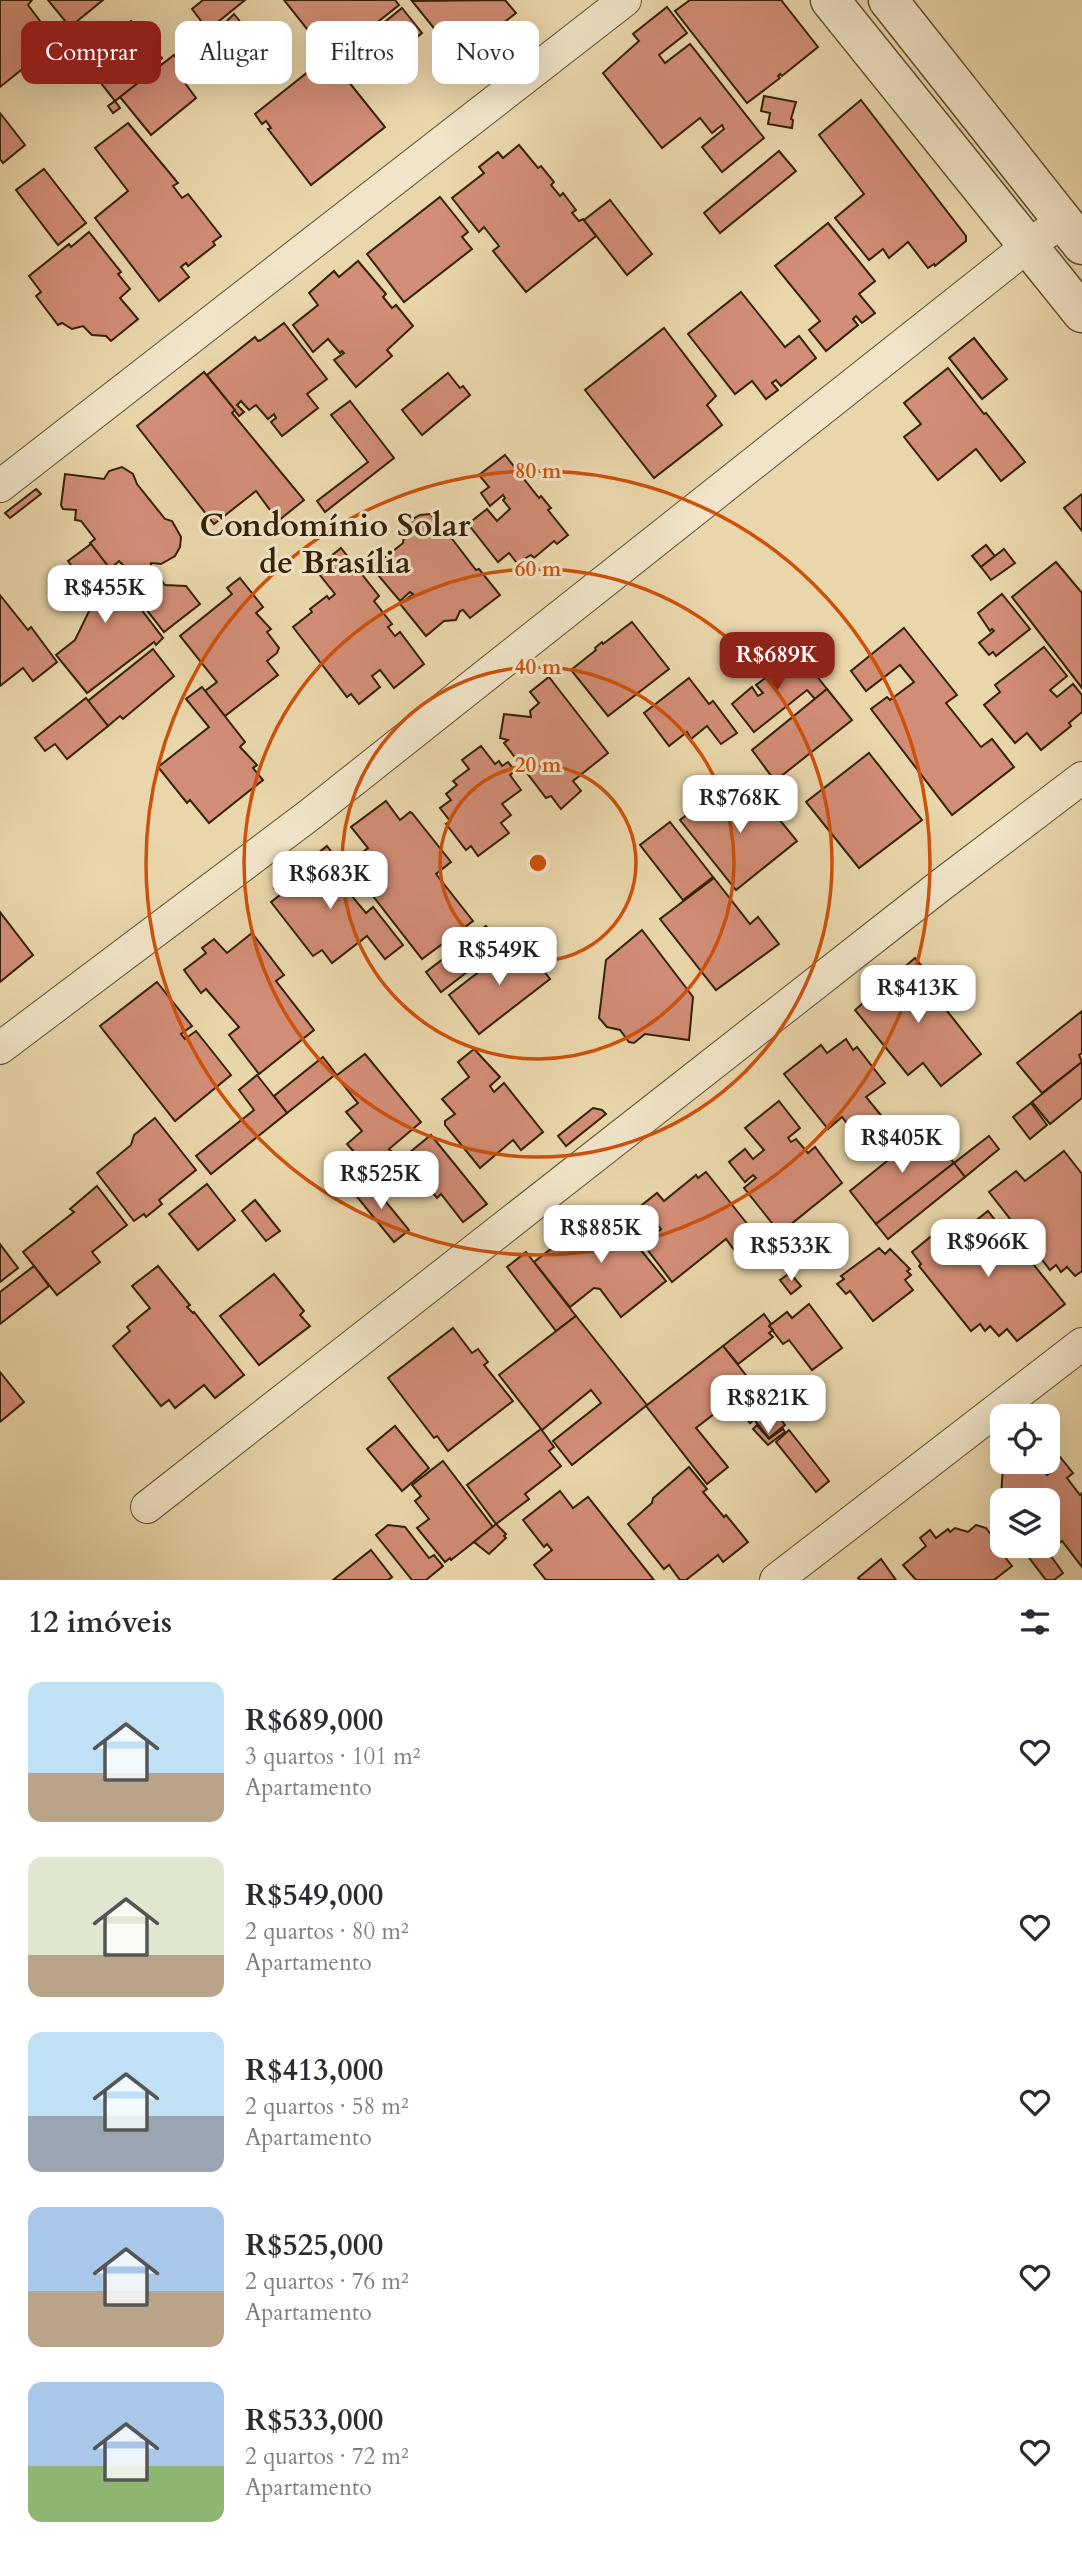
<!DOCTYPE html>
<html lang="pt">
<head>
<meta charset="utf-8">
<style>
  body { margin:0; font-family:Cardo,serif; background:#f7f7f7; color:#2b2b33; height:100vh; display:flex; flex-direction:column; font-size:26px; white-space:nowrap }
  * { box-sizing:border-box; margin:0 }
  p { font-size:23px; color:#7c7c81 }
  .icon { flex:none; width:38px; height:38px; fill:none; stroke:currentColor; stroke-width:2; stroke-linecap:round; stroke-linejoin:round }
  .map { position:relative; height:1580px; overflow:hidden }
  .drawer { display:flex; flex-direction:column; background:#fff; flex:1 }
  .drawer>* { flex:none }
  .hud { position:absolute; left:21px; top:21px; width:700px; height:63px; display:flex; gap:14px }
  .buttons { position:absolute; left:990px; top:1404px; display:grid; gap:14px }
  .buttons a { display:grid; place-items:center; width:70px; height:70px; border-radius:14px; background:#fff; box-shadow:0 7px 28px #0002; font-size:35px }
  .price { position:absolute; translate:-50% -60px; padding:0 16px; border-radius:14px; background:#fff; color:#222; font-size:23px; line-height:46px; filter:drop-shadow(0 2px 4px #0008) }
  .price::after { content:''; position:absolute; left:50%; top:42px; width:21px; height:16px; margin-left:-10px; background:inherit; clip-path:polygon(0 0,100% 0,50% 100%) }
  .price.on { background:#8f2418; color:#fff }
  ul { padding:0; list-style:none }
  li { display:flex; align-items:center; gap:21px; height:175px; padding:0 28px }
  li span { display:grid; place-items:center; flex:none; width:196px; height:140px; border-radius:14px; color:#555 }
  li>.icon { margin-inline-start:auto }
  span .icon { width:84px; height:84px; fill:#fffc; stroke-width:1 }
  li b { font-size:30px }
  h2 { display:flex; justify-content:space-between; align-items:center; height:84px; padding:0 28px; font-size:30px }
  .tag { padding:0 24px; border-radius:14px; background:#fff; box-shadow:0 7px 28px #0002; font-size:24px; line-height:63px }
  .tag.on { background:#8f2418; color:#fff }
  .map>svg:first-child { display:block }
  .building { fill:#d28d76; stroke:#332106; stroke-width:2 }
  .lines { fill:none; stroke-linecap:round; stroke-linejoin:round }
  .minor-casing { stroke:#614e2f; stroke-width:34 }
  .tertiary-casing { stroke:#614e2f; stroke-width:41 }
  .minor { stroke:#f1e4c8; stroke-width:32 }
  .tertiary { stroke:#f1e4c8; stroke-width:38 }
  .ring { fill:none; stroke:#cd510b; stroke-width:3.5 }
  .labels { text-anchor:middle; stroke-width:6; stroke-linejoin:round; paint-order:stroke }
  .district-label { font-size:32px; font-weight:bold; fill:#332106; stroke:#f1e4c8 }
  .centre { fill:#cd510b; stroke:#f1e4c8; stroke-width:3.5 }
  .ring-label { font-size:21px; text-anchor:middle; font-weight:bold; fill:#cd510b; stroke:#f1e4c8; stroke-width:6; stroke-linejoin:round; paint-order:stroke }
</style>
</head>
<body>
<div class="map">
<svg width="1082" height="1580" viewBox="0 0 1082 1580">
  <rect width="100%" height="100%" fill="#ead6ab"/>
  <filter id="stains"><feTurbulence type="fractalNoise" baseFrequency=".00286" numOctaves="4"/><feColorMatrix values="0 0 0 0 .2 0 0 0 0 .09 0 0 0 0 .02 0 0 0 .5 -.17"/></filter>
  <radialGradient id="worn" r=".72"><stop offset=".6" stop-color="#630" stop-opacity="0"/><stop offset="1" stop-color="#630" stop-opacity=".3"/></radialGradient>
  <!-- building -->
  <g class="building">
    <path d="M0,0H32L28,5L56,42L0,87Z"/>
    <path d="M48,0H103L70,27Z"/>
    <path d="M203,0H245L208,30L192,9Z"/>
    <path d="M284,0H395L399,5L331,59Z"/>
    <path d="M505,0L516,13L458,58L412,1Z"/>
    <path d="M690,0H781L818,47L782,76L780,74L778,76L780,78L747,103L675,11Z"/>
    <path d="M667,7L687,33L659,55L665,63L690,44L764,138L722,172L702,147L724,129L722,125L712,133L700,118L662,148L603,73L639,41L633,34Z"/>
    <path d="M402,8L422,33L390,59L370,34Z"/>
    <path d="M234,14L250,34L228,53L221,45L213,52L205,42Z"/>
    <path d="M131,21L162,58L150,68L153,72L115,101L83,60Z"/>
    <path d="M174,55L192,78L185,83L196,98L151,135L120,97Z"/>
    <path d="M328,56L385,127L311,185L268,129L271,128L266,121L262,124L255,114Z"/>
    <path d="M764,96L796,102L791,119L793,120L792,128L768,124L770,113L761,111Z"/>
    <path d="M861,100L966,236V241L935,266L934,264L928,268L908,242L889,258L883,249L869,260L835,218L864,194L819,135Z"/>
    <path d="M115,101L120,108L113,113L108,106Z"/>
    <path d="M0,113L25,145L3,163L0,159Z"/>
    <path d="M128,123L178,183L173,186L182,198L188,194L221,236L213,242L215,245L188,266L186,263L181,267L189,277L159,301L95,218L128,191L95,148Z"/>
    <path d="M519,145L538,168L541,166L554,182L551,185L560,196L563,193L576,210L572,213L579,221L583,219L596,236L526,292L493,251L499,246L484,227L479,232L452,198L484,173L479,167L498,152L503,158Z"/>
    <path d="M779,151L796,171L720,233L704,213Z"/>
    <path d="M44,169L86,223L58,245L16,190Z"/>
    <path d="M440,197L468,232L462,237L472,249L404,302L367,254Z"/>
    <path d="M610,200L652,254L627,275L584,220Z"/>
    <path d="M828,223L875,281L859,294L875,313L862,323L856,316L853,319L858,325L826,351L809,330L820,321L775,266Z"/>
    <path d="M89,232L121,272L118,274L130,289L120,298L138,319L111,341L106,336L92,335L83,326L72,329L62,323L58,325L36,296L41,292L29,276L69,244L71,247Z"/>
    <path d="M358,261L386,294L383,297L392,308L396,305L413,326L387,350L392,356L356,387L334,360L344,353L342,351L340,353L328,339L313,352L293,325L318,305L309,293L334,271L339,277Z"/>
    <path d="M741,292L785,347L799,336L816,358L781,386L776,380L772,383L778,390L766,399L752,381L735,394L688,334Z"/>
    <path d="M284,323L327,379L307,394L318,408L282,436L271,422L276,418L274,414L268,419L256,405L249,410L241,401L237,405L244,412L239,416L207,375L255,337L258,341L261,340Z"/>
    <path d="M664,328L716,396L707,405L722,425L654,478L585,390Z"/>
    <path d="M974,338L1007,379L982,399L949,358Z"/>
    <path d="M948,368L984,414L986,413L1025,462L1001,481L976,449L938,480L904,437L921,424L904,403Z"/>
    <path d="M204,372L235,410L232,413L304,500L278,521L256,491L214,524L137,426Z"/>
    <path d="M448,373L460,388L463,386L470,395L422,435L402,410Z"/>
    <path d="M350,401L394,458L325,512L317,501L368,462L331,415Z"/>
    <path d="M505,455L539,498L541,496L551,508L548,510L568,535L557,544L554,541L534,558L531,555L517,563L509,553L498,562L468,524L487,509L497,521L510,509L503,500L505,498L503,495L490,506L481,493L489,487L479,475Z"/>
    <path d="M122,467L133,474L137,484L165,519L172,521L181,537L180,547L175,556L161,564L151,563V575L155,572L165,585L186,586L200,604L164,632L131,590L136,587L122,568L124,566L119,561L110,569L90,543L95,539L81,521L75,520L76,510L63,509L61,505L65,474L104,479L109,471Z"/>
    <path d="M36,489L41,494L10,518L5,513Z"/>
    <path d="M1082,494V531L1064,508Z"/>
    <path d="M430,514L434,519L436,518L476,570L479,569L500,595L470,618L463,610L460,611L456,620L444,621L426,636L400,604L413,594L410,592L400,601L372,568L403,543L405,529L411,520L420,515Z"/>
    <path d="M91,544L163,638L156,645L154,642L87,693L56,655L75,640L94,601L80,582L83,581L68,561Z"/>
    <path d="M986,545L995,556L981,567L972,556Z"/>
    <path d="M341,548L379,596L374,601L392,624L388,627L395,636L400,632L424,664L394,688L380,670L372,676L380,687L359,704L351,694L347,697L293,627L312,612L310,609L327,596L329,599L335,594L315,569Z"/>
    <path d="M1004,549L1015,563L991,580L981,567Z"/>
    <path d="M1056,562L1082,593V688L1012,597Z"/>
    <path d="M240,578L263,607L256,613L271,629L267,632L279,648L277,653L267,661L278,675L225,716L205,691L217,682L180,636L232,594L227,588Z"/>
    <path d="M1002,594L1030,629L996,656L993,652L989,655L979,643L994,631L992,629L990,631L978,613Z"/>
    <path d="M0,595L28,630L31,627L57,662L33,681L23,668L0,686Z"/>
    <path d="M632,622L669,669L608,716L571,670L596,650L595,648L602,642L603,644Z"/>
    <path d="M904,628L957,695L946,703L981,747L992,739L1014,767L952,815L871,709L887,697L890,700L914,682L900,665L866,691L851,671Z"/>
    <path d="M1044,647L1067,676L1050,690L1057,697L1073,684L1082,695V712L1069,723L1071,726L1041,750L1027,733L1015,743L984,705L1000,692L995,685Z"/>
    <path d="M153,649L174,676L123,719L120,716L108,726L88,701Z"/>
    <path d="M774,659L780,666L783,663L789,670L803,659L827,689L815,699L807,690L754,732L732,704L752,687L758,696L763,693L756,685L768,676L763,669Z"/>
    <path d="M549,677L608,753L573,781L581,791L561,809L551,796L546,798L504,743L508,740L500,738L504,714L531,717L530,711L539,703L530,692Z"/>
    <path d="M689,678L709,704L713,701L737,733L721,744L707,726L691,739L687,732L669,746L644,713Z"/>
    <path d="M202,687L245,742L240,747L257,765L253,768L263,780L209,823L190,800L187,803L158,767L209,727L186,699Z"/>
    <path d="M827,689L852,720L775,781L752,750Z"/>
    <path d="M86,698L108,726L67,759L55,744L45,751L35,738Z"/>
    <path d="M481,746L495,764L499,761L502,766L508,762L515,771L510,775L521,790L502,804L511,815L501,823L509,833L478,856L471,846L466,850L446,824L450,821L440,808L451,800L446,794L457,785L453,781L469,769L462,760Z"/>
    <path d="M869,753L922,820L859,868L806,802Z"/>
    <path d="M748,781L797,841L736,890L680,820L698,806L706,815Z"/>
    <path d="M386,801L400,820L410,812L412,813L451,862L436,874L473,921L422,959L348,864L368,848L351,827Z"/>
    <path d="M670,822L713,877L683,900L640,845Z"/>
    <path d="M327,846L348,873L339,880L351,895L366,913L373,907L403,945L385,959L367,936L332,963L322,950L313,956L271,902L280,895L274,888Z"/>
    <path d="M714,878L750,924L758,917L779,944L716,990L660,919Z"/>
    <path d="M0,912L33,955L0,982Z"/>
    <path d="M486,926L501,946L441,992L426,972Z"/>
    <path d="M642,930L693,997L689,1040L645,1034L634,1043L629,1042L620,1030L607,1027L599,1018L606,960Z"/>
    <path d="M252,933L284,975L276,981L314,1030L259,1074L229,1035L239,1027L206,989L201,993L184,970L206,953L202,948L214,939L227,953Z"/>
    <path d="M520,940L550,979L479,1034L449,995Z"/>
    <path d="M915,958L947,997L940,1002L981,1054L941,1086L923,1063L908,1075L855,1010Z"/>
    <path d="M157,982L192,1026L181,1034L185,1039L196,1031L231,1075L175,1121L100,1026Z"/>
    <path d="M1082,1011V1053L1079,1055L1082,1062L1042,1093L1017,1063Z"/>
    <path d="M846,1039L853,1050L857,1047L885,1083L866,1097L884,1119L860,1140L842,1117L828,1129L784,1074L821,1045L827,1053Z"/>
    <path d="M474,1049L500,1077L490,1086L494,1092L504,1083L543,1132L521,1150L513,1140L480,1168L445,1125V1121L455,1114L442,1099L469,1077L458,1062Z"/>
    <path d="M365,1054L421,1122L389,1149L399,1161L378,1179L347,1144L362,1131L346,1112L358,1103L336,1076Z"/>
    <path d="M323,1057L336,1074L287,1113L274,1096Z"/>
    <path d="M1082,1062V1098L1050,1124L1032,1102Z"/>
    <path d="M257,1075L287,1113L211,1174L196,1156L254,1110L239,1090Z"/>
    <path d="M779,1101L800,1128L788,1138L791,1142L796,1139L808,1153L815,1147L842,1183L780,1233L744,1188L756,1178L753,1175L745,1182L729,1162L745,1149L753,1159L764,1150L745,1128Z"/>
    <path d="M1031,1103L1047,1125L1030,1139L1013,1117Z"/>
    <path d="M593,1108L602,1110L606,1114L566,1146L558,1136Z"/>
    <path d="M155,1118L196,1170L159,1200L162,1204L146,1217L144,1214L134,1221L97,1173L131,1145L134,1135Z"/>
    <path d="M924,1125L954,1163L876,1224L850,1191L892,1157L888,1153Z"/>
    <path d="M431,1135L487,1204L463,1222L441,1194L437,1198L404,1157Z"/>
    <path d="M989,1136L999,1149L965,1177L954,1163Z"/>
    <path d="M1064,1151L1082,1174V1271L1075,1276L1067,1267L1061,1272L1056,1265L1050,1270L989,1192L1016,1171L1025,1181Z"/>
    <path d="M954,1163L965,1177L888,1239L876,1224Z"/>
    <path d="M706,1172L764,1245L743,1262L726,1239L672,1282L643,1244L661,1229L642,1205L657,1193L664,1201L696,1175L698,1178Z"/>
    <path d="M368,1180L409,1230L394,1242L353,1192Z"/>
    <path d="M207,1184L235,1220L198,1250L169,1214Z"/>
    <path d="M97,1186L127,1225L92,1252L100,1262L57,1295L23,1252L74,1212L70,1209Z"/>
    <path d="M255,1200L280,1231L266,1241L242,1211Z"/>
    <path d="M606,1207L666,1281L621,1317L600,1289L594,1288L570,1307L534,1262Z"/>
    <path d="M988,1211L1020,1252L1022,1250L1065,1304L1017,1341L1007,1329L999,1336L990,1326L985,1331L980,1324L971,1331L919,1266L921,1264L912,1252L940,1229L950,1241Z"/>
    <path d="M0,1244L18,1268L0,1282Z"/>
    <path d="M879,1248L885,1254L890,1249L910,1269L907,1271L911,1275L905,1280L913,1290L873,1321L850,1291L846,1294L837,1284L844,1279L841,1276Z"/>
    <path d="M526,1252L576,1316L556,1331L507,1267Z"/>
    <path d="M34,1266L49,1286L0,1324V1292Z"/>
    <path d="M158,1266L190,1305L187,1307L193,1313L194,1312L244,1375L215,1398L204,1385L175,1408L169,1400L161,1406L113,1346L130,1331L127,1327L150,1308L132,1286Z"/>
    <path d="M790,1273L801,1286L791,1294L780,1280Z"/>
    <path d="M274,1274L304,1311L300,1315L310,1326L259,1365L220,1316Z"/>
    <path d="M809,1304L842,1348L812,1370L789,1340L783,1344L769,1326L787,1312L792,1318Z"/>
    <path d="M764,1314L771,1324L769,1326L773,1330L769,1333L773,1337L738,1364L723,1346Z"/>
    <path d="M576,1316L647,1405L572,1465L553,1441L601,1403L591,1390L542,1430L499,1375Z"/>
    <path d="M453,1328L472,1353L478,1349L488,1362L484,1365L513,1401L448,1451L437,1436L434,1438L388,1378Z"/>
    <path d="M723,1346L771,1407L750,1423L732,1400L696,1428L728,1467L707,1484L646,1406Z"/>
    <path d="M0,1372L24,1402L0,1422Z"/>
    <path d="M772,1407L785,1425L769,1438L755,1421Z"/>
    <path d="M757,1425L769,1439L783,1429L785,1432L768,1445L753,1429Z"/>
    <path d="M395,1426L429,1468L402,1491L367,1449Z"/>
    <path d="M541,1429L554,1447L549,1451L561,1466L525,1494L529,1499L496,1524L467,1485Z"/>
    <path d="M789,1430L829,1481L816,1492L776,1442Z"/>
    <path d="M1057,1453L1073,1473L1067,1478L1080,1495L1082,1493V1567L1062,1541L1048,1552L1063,1573L1054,1580H1046L1021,1547L1048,1545V1500H1003V1518L991,1504L1001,1497L1003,1466L1033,1470L1025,1461H1036L1047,1475L1051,1472L1043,1463Z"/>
    <path d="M443,1461L493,1527L451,1560L450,1558L445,1562L417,1528L429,1519L415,1501L421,1496L412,1485Z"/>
    <path d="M689,1467L707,1489L703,1492L724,1517L726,1515L748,1542L723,1562L718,1555L686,1580H680L669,1565L664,1569L628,1524L652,1503L653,1498Z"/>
    <path d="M560,1491L573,1508L588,1497L654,1580H546L534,1565L552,1550L547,1544L544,1547L523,1520Z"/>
    <path d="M496,1524L506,1534L504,1536L506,1538L489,1554L474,1542Z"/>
    <path d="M388,1525L405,1527L429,1558L434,1555L443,1566L426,1580H412L376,1535Z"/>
    <path d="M976,1525L986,1528L995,1540L993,1542L1012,1566L994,1580H916L903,1565L926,1546L920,1538L930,1530L936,1538L948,1529L950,1532L955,1528L968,1532Z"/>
    <path d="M371,1550L392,1577L388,1580H333Z"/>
    <path d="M881,1559L896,1580H860L858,1578Z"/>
  </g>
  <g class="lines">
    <defs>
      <g id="minor">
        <path d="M0,486L625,0"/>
        <path d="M0,1048L312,813L1029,245L1063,221"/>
        <path d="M147,1507L941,885L1082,778"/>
        <path d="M776,1580L1082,1344"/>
      </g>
      <g id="tertiary">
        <path d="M830,0L1082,313"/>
        <path d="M888,0L1082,245"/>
      </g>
    </defs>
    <!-- minor casing -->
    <use href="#minor" class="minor-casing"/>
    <!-- tertiary casing -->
    <use href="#tertiary" class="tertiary-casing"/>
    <!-- minor -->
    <use href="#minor" class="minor"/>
    <!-- tertiary -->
    <use href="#tertiary" class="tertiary"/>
  </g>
  <!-- distance rings -->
  <g class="ring">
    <circle cx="538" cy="863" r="98"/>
    <circle cx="538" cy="863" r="196"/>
    <circle cx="538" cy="863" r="294"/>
    <circle cx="538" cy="863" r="392"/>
  </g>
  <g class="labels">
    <!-- district labels -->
    <g class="district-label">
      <text x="335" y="536">Condomínio Solar<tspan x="335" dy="37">de Brasília</tspan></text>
    </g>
  </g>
  <circle cx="538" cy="863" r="10" class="centre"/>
  <g class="ring-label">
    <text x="538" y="478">80 m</text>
    <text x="538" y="576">60 m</text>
    <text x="538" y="674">40 m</text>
    <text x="538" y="772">20 m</text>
  </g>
  <rect width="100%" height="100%" filter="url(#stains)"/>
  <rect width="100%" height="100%" fill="url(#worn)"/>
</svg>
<div class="buttons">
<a><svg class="icon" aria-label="locate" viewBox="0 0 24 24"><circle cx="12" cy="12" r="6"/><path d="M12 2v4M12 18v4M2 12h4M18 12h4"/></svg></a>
<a><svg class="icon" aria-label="layers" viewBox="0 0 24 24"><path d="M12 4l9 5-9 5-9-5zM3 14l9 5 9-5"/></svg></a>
</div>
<b class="price" style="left:105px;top:625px">R$455K</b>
<b class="price on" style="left:777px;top:692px">R$689K</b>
<b class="price" style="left:740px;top:835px">R$768K</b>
<b class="price" style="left:330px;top:911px">R$683K</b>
<b class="price" style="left:499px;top:987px">R$549K</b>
<b class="price" style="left:918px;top:1025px">R$413K</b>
<b class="price" style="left:902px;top:1175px">R$405K</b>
<b class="price" style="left:381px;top:1211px">R$525K</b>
<b class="price" style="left:601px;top:1265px">R$885K</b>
<b class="price" style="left:988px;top:1279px">R$966K</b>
<b class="price" style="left:791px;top:1283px">R$533K</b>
<b class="price" style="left:768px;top:1435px">R$821K</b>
<div class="hud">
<a class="tag on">Comprar</a>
<a class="tag">Alugar</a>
<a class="tag">Filtros</a>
<a class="tag">Novo</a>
</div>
</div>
<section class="drawer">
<h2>12 imóveis<svg class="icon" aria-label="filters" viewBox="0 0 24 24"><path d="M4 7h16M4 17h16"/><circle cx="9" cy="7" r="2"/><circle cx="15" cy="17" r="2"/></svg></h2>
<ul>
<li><span style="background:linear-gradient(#bfe0f5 65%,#b9a48a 0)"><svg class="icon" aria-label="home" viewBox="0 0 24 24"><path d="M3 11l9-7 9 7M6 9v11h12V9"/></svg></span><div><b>R$689,000</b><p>3 quartos · 101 m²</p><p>Apartamento</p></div><svg class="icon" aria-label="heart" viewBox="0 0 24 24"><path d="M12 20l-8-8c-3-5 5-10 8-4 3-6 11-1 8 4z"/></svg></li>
<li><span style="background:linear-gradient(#dfe7d0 70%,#b9a48a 0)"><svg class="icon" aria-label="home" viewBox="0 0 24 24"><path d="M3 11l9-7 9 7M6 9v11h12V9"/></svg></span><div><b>R$549,000</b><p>2 quartos · 80 m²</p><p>Apartamento</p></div><svg class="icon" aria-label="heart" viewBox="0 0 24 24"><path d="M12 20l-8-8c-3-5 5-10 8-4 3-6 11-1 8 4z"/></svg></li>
<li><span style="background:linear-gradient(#bfe0f5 60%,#9aa5b1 0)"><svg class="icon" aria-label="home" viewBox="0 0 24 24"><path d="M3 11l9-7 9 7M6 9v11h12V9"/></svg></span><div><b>R$413,000</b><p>2 quartos · 58 m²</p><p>Apartamento</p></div><svg class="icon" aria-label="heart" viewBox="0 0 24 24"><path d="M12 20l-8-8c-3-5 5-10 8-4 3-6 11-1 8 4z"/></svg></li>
<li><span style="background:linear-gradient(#a9c7e8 60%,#b9a48a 0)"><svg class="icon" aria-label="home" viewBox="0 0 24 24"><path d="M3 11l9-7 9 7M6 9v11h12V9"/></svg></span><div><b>R$525,000</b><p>2 quartos · 76 m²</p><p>Apartamento</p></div><svg class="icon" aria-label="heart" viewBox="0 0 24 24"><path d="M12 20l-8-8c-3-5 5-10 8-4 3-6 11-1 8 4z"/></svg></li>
<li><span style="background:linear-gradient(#a9c7e8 60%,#8fb573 0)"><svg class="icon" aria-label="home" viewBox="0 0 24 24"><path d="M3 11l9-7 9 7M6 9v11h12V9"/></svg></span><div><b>R$533,000</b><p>2 quartos · 72 m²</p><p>Apartamento</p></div><svg class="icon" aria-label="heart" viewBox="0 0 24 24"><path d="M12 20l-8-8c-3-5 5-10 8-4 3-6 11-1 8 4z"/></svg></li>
</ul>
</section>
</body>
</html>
